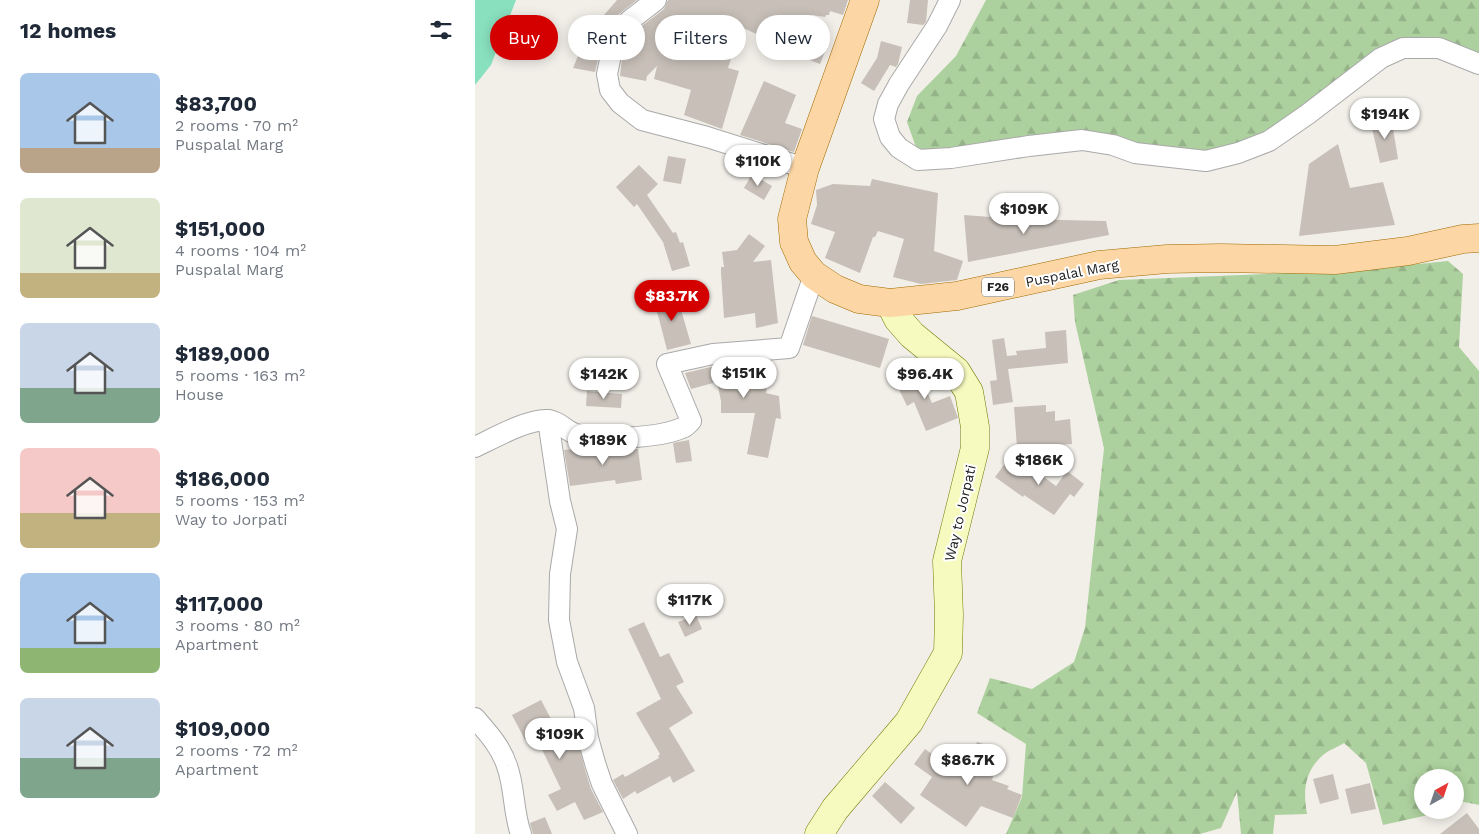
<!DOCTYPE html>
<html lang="en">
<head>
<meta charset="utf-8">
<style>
  body { margin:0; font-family:"Work Sans",sans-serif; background:#f6f6f7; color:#1f2937; height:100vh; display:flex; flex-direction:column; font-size:19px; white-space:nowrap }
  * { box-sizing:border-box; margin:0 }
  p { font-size:16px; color:#747a83 }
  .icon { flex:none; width:28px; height:28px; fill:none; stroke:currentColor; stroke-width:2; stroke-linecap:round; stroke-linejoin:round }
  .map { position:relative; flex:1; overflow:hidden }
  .drawer { display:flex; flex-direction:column; background:#fff; width:475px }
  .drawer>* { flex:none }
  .hud { position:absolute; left:15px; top:15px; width:475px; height:45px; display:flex; gap:10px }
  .needle { width:32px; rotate:40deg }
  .tools { position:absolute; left:939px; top:769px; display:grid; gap:10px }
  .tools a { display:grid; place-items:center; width:50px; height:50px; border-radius:50%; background:#fff; box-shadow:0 2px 12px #0003; font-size:25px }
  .price { position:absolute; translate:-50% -42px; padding:0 11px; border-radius:18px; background:#fff; color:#222; font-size:16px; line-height:32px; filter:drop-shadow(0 1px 2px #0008) }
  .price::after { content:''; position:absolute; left:50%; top:30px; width:15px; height:11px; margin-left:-8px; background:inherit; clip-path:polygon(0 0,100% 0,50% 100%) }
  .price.active { background:#d40000; color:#fff }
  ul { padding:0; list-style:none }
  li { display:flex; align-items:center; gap:15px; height:125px; padding:0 20px }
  li span { display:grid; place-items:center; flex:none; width:140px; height:100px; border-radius:8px; color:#555 }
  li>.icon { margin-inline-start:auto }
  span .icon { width:60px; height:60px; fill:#fffc; stroke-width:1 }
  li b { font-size:21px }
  h2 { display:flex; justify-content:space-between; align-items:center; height:60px; padding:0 20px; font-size:21px }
  .chip { padding:0 18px; border-radius:22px; background:#fff; box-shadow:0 2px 12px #0003; font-size:18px; line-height:45px }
  .chip.active { background:#d40000; color:#fff }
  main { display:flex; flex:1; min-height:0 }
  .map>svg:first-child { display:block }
  .forest { fill:url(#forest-firs) }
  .pitch { fill:#88e0be }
  .building { fill:#c7bfb8 }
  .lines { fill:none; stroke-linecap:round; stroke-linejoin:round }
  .street-casing { stroke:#a9a9a9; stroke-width:22 }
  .secondary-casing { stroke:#707d05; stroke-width:29 }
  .primary-casing { stroke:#a06b00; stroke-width:29 }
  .street { stroke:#fff; stroke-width:20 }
  .secondary { stroke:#f7fabf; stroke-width:28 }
  .primary { stroke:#fcd6a4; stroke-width:28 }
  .labels { text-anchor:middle; stroke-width:4; stroke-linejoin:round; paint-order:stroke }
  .shield { fill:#fff; stroke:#646464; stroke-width:1 }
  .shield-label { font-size:12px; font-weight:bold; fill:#222 }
  .street-label { font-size:14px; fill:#222; stroke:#fff }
</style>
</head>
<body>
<main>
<section class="drawer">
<h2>12 homes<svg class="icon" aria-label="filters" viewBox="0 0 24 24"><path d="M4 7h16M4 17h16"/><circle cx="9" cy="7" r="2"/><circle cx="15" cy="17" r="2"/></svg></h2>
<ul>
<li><span style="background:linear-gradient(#a9c7e8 75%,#b9a48a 0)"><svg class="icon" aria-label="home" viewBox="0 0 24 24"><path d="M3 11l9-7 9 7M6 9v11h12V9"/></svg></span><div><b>$83,700</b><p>2 rooms · 70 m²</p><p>Puspalal Marg</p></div></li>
<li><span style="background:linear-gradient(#dfe7d0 75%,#c2b280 0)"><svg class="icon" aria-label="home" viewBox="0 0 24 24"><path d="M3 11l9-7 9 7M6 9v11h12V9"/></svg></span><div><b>$151,000</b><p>4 rooms · 104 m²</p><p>Puspalal Marg</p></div></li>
<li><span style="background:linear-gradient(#c9d6e8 65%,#7fa58c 0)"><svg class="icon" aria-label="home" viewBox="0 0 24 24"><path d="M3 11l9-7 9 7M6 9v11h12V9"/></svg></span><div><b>$189,000</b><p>5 rooms · 163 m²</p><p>House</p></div></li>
<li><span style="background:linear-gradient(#f6c9c9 65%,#c2b280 0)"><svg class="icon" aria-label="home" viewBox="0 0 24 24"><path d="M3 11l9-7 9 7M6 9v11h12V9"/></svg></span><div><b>$186,000</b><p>5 rooms · 153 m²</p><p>Way to Jorpati</p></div></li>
<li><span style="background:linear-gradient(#a9c7e8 75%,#8fb573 0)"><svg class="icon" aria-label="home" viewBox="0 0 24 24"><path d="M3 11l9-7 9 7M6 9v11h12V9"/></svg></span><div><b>$117,000</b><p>3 rooms · 80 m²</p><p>Apartment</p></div></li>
<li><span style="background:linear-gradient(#c9d6e8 60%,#7fa58c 0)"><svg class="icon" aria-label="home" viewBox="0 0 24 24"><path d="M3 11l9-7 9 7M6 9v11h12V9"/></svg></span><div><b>$109,000</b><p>2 rooms · 72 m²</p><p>Apartment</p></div></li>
</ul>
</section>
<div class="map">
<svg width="1004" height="834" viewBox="0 0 1004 834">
  <defs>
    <pattern id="forest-firs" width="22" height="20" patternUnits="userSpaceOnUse" patternTransform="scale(1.25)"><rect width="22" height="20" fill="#add19e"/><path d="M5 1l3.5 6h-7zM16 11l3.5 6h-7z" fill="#95b388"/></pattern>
  </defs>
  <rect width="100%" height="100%" fill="#f2efe9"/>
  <!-- forest -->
  <g class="forest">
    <path d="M511,0H1004V61L941,49L744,165L572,135L480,161L442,150L432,122L442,96L481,56Z"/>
    <path d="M973,261L988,274L984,347L1004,371V805L980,800V778H948V810H960L953,815L908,825L891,763L869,743C863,747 854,750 848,755C829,772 828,791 832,814L800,815L798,834H766L762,792L746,828L725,834H531L547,797L551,744L502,713L515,678L557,689L599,662L610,628L629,448L600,322L598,295L644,280L884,270Z"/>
  </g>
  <!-- pitch -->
  <path class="pitch" d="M0,0H41L16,65L0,85Z"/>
  <!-- building -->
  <g class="building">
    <path d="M142,0H162L144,14L133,30L125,51L120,72L98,68L118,20L123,22Z"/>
    <path d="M193,0H373L368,15L355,11L354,15H351L350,17L337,15L324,39L351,49L345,64L316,53L315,56L300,48L303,44L266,27L253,68L264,71L247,129L209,115L216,90L179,79L182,66L172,76L171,81L145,76L147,58L154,43L163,29L189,9Z"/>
    <path d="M435,0H453L451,22L448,25L432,23Z"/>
    <path d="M406,41L427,47L423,64L421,67L415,65L399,91L386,83L402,58Z"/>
    <path d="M289,81L321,95L310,123L327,129L319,152L265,135Z"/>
    <path d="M916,116L923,159L905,163L896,124Z"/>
    <path d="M863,144L875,188L908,182L920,225L824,236L834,164Z"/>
    <path d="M193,156L211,159L206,184L188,181Z"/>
    <path d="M164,165L183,184L172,195L198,233L201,232L205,243L208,242L215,266L197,271L188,242L162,204L159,207L141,187Z"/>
    <path d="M277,174L297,186L289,200L269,188Z"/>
    <path d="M397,179L463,193L459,251L488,261L482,280L446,284L418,277L429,239L403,231L400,237H398L385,273L350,258L360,232L336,224L342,205L341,190L358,184L395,186Z"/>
    <path d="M489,215L543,219L631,221L634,235L493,262Z"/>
    <path d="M274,234L290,246L278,262L296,260L303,323L281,328L280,313L249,318L246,273V267H249L247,252L262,250Z"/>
    <path d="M201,293L216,344L192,350L183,315L178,302Z"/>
    <path d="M337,316L414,339L405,368L328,345Z"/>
    <path d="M591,330L593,363L533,369L538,402L518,405L515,381L522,380L517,340L529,338L532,356L542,355L541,351L571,348L570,332Z"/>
    <path d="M290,362L292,386L291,393L304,396L306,419L301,418L293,458L272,454L280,413H246V401L242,382L216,389L210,373L240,366Z"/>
    <path d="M441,367L457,403L475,396L483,418L451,431L439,402L432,406L418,377Z"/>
    <path d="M112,391L147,394L146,408L111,406Z"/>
    <path d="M571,405V412L580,411V421L595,419L597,444L542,448L539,407Z"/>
    <path d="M214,440L217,461L201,463L198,443Z"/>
    <path d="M110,448L116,449V450L163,449L167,480L141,484L140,480L95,486L89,450Z"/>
    <path d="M542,457L581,486L592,471L609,484L599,497L595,494L579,515L549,495L548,497L520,477L531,462L544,471Z"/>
    <path d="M221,615L227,629L210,637L203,622Z"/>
    <path d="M169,622L185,657L194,653L209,682L201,686L218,713L194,728L220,771L198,783L195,776L162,794L160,791L148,799L138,780L148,774L150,777L184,758L183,756L185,754L161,713L186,699L153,629Z"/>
    <path d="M66,700L84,734L100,727L109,766L116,789L128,812L126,813L109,820L100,802L82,811L73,795L86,789L60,735L50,740L37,715Z"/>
    <path d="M502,742L526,750L517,780L534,786L532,789L547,795L538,818L506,806L491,827L445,795L457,777L439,764L450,749L472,765L475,762L492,775Z"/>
    <path d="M858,774L864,799L845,804L838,779Z"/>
    <path d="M410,782L440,808L426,824L397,796Z"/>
    <path d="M895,783L901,809L876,814L870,789Z"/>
    <path d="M992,813L1004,829V834H965Z"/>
    <path d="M70,817L77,834H58L55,823Z"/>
  </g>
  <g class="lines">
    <defs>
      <g id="street">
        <path d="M181,0L154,21L143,37L136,55L132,74L135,90L145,103L167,120L232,137L330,168"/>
        <path d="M475,0L462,26L424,84L413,104L409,119L415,137L424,148L443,160L476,158L554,146L607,140L638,145L660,153L731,161L763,153L794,141L833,114L906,58L928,48H964L1004,64"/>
        <path d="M73,420L85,501L92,529L85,574L84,620L92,662L109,708L113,738L120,763L127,784L152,834"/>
        <path d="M0,447C19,438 51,420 71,420C84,420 90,431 101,434C126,441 184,438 207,428C211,427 213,424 216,421L192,364L238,354L314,348L339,275"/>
        <path d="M0,718C13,733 26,747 32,766C40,788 38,812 46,834"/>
      </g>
      <path id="secondary" d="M344,834L360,809L434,722L473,653L474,615L472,561L500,448V427L494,392L481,371L437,335L423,319L415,303"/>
      <path id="primary" d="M390,0L330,168L317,219L319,242L328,262L339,275L360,289L384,299L415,303L482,296L624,265L692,259L746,258L860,260L933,251L988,239L1004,238"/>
    </defs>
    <!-- street casing -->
    <use href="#street" class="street-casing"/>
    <!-- secondary casing -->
    <use href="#secondary" class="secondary-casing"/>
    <!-- primary casing -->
    <use href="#primary" class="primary-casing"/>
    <!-- street -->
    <use href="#street" class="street"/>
    <!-- secondary -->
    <use href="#secondary" class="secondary"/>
    <!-- primary -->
    <use href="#primary" class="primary"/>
  </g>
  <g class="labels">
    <!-- shield labels -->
    <rect class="shield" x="507" y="277.5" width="32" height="19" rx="4"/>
    <g class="shield-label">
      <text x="523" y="291">F26</text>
    </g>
    <!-- street labels -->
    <g class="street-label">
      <text transform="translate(597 273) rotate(-11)" y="5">Puspalal Marg</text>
      <text transform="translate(485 513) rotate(-77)" y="5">Way to Jorpati</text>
    </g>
  </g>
</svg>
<div class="tools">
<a><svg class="needle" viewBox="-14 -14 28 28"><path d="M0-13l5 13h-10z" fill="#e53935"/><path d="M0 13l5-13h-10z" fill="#747a83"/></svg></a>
</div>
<b class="price" style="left:910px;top:140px">$194K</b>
<b class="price" style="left:283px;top:187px">$110K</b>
<b class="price" style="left:549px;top:235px">$109K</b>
<b class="price active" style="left:197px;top:322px">$83.7K</b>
<b class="price" style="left:269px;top:399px">$151K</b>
<b class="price" style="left:129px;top:400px">$142K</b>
<b class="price" style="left:450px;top:400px">$96.4K</b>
<b class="price" style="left:128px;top:466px">$189K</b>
<b class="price" style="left:564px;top:486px">$186K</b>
<b class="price" style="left:215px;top:626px">$117K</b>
<b class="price" style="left:85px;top:760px">$109K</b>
<b class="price" style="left:493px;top:786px">$86.7K</b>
<div class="hud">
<a class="chip active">Buy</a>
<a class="chip">Rent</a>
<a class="chip">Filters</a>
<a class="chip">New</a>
</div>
</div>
</main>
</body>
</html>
